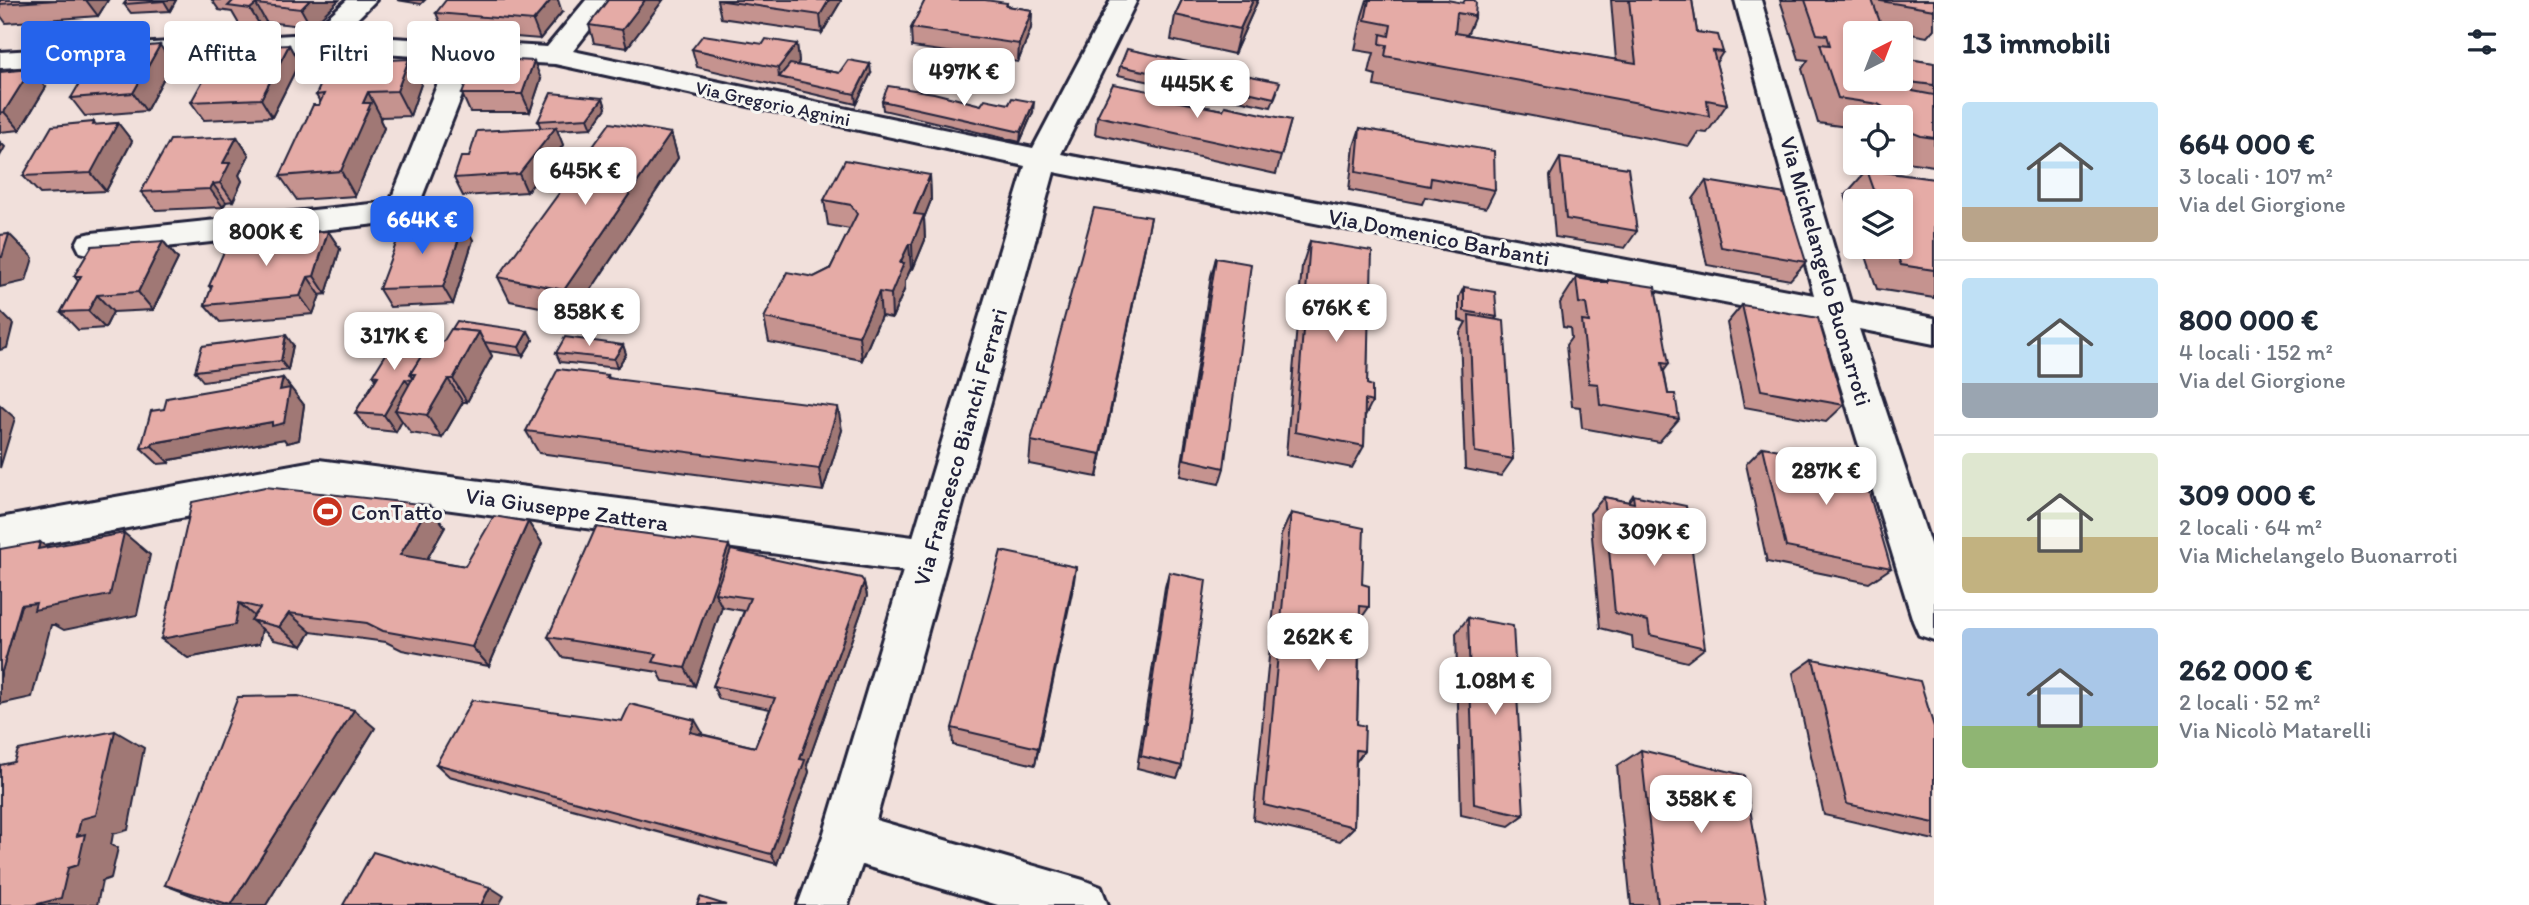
<!DOCTYPE html>
<html lang="it">
<head>
<meta charset="utf-8">
<style>
  body { margin:0; font-family:Itim,sans-serif; background:#f2f2f3; color:#1f2937; height:100vh; display:flex; flex-direction:column; font-size:26px; white-space:nowrap }
  * { box-sizing:border-box; margin:0 }
  p { font-size:23px; color:#747a83 }
  .icon { flex:none; width:38px; height:38px; fill:none; stroke:currentColor; stroke-width:2; stroke-linecap:round; stroke-linejoin:round }
  .map { position:relative; flex:1; overflow:hidden }
  .side { display:flex; flex-direction:column; background:#fff; width:595px }
  .side>* { flex:none }
  .hud { position:absolute; left:21px; top:21px; width:665px; height:63px; display:flex; gap:14px }
  .needle { width:46px; rotate:42deg }
  .buttons { position:absolute; left:1843px; top:21px; display:grid; gap:14px }
  .buttons a { display:grid; place-items:center; width:70px; height:70px; border-radius:7px; background:#fff; box-shadow:0 4px 10px #0003; font-size:35px }
  .price { position:absolute; translate:-50% -60px; padding:0 16px; border-radius:14px; background:#fff; color:#222; font-size:23px; line-height:46px; filter:drop-shadow(0 2px 4px #0008) }
  .price::after { content:''; position:absolute; left:50%; top:42px; width:21px; height:16px; margin-left:-10px; background:inherit; clip-path:polygon(0 0,100% 0,50% 100%) }
  .price.active { background:#2563eb; color:#fff }
  ul { padding:0; list-style:none }
  li { display:flex; align-items:center; gap:21px; height:175px; padding:0 28px }
  li+li { border-top:2px solid #e0e1e3 }
  li span { display:grid; place-items:center; flex:none; width:196px; height:140px; border-radius:7px; color:#555 }
  li>.icon { margin-inline-start:auto }
  span .icon { width:84px; height:84px; fill:#fffc; stroke-width:1 }
  li b { font-size:30px }
  h2 { display:flex; justify-content:space-between; align-items:center; height:84px; padding:0 28px; font-size:30px }
  .pill { padding:0 24px; border-radius:7px; background:#fff; box-shadow:0 4px 10px #0003; font-size:24px; line-height:63px }
  .pill.active { background:#2563eb; color:#fff }
  main { display:flex; flex:1; min-height:0 }
  .map>svg:first-child { display:block }
  .lines { fill:none; stroke-linecap:round; stroke-linejoin:round }
  .street-casing { stroke:#22223b; stroke-width:6 }
  .street { fill:#f6f6f2; fill-rule:evenodd }
  .wall { fill:#c5938f; stroke:#22223b; stroke-width:2 }
  .shaded-wall { fill:#a07874; stroke:#22223b; stroke-width:2 }
  .building { fill:#e5aba6; stroke:#22223b; stroke-width:2 }
  .labels { text-anchor:middle; stroke-width:6; stroke-linejoin:round; paint-order:stroke }
  .far-street-label { font-size:19px; fill:#22223b; stroke:#f6f6f2 }
  .street-label { font-size:23px; fill:#22223b; stroke:#f6f6f2 }
  .poi-label { font-size:23px; fill:#22223b; stroke:#f6f6f2; text-anchor:start }
</style>
</head>
<body>
<main>
<div class="map">
<svg width="1934" height="905" viewBox="0 0 1934 905">
  <rect width="100%" height="100%" fill="#f1e0db"/>
  <filter id="ink" filterUnits="userSpaceOnUse"><feTurbulence type="fractalNoise" baseFrequency=".0143" numOctaves="2"/><feDisplacementMap in="SourceGraphic" scale="14" xChannelSelector="R" yChannelSelector="G"/><feConvolveMatrix kernelMatrix="1 2 1 2 8 2 1 2 1" color-interpolation-filters="sRGB"/></filter>
  <g filter="url(#ink)">
    <g class="lines">
      <defs>
        <path id="street" d="M347,0H376L341,35L547,47L586,0H613L573,51L1033,148L1111,0H1137L1061,154L1814,295L1735,0H1761L1850,302L1934,318V344L1859,329L1934,556V640L1919,635L1913,621L1821,322L1054,172L876,820L1083,880L1101,887L1108,905H998L862,865L848,905H798L823,836L903,571L319,492L0,552V518L319,460L913,537L1025,166L555,64L476,60L413,220L92,255L80,252L76,244L80,236L92,233L390,202L448,58L317,50L0,68V52L309,34Z"/>
      </defs>
      <!-- street casing -->
      <use href="#street" class="street-casing"/>
      <!-- street -->
      <use href="#street" class="street"/>
    </g>
    <!-- wall -->
    <g class="wall">
      <path d="M0,0H108L98,16L6,23L0,15Z"/>
      <path d="M127,0H176L170,11L131,13L124,4Z"/>
      <path d="M212,0H339L311,27L266,22L261,27L239,24L232,12L219,10Z"/>
      <path d="M397,0H425L421,4Z"/>
      <path d="M608,0H663L627,48L594,43L589,25Z"/>
      <path d="M717,0H841V1L822,33L721,18Z"/>
      <path d="M1182,0H1258L1234,54L1171,40L1175,15Z"/>
      <path d="M1367,0H1447L1475,16L1467,35L1616,60L1611,0H1692L1697,32L1723,52L1716,63L1727,104L1707,133L1698,132L1689,146L1374,86L1376,75L1369,73L1371,64L1374,53L1355,50L1362,16Z"/>
      <path d="M1780,0H1934V29L1927,37L1883,29L1855,33L1902,58L1934,63V166L1900,161V117H1855V128L1818,123L1802,69L1808,60L1799,59Z"/>
      <path d="M1007,3V6L1032,10L1031,28L1018,62L912,47L911,28Z"/>
      <path d="M562,12L540,39L444,31L436,13Z"/>
      <path d="M763,44H797L799,62L797,65L839,73H871L856,104L697,67L692,49Z"/>
      <path d="M289,45L299,63L272,117L204,120L191,102Z"/>
      <path d="M409,59L421,84L410,116L381,117L380,120L384,128L355,196L297,200L280,176L320,102L316,95Z"/>
      <path d="M118,60L172,63L146,111L85,116L71,98Z"/>
      <path d="M1202,65L1200,75L1193,91L1118,75L1120,66Z"/>
      <path d="M0,72L46,87L20,130L0,132Z"/>
      <path d="M541,79L530,112H470L462,94Z"/>
      <path d="M1221,86L1277,92L1271,107L1219,96Z"/>
      <path d="M603,98L606,108L592,128L557,130L563,145L527,192L463,196L454,178L469,157L541,128L538,121Z"/>
      <path d="M882,101L981,105L1033,112L1020,142L883,110Z"/>
      <path d="M1174,101L1223,110L1291,120L1276,174L1095,134L1097,116Z"/>
      <path d="M118,123L132,141L106,191L40,194L23,176L96,125Z"/>
      <path d="M1360,128L1495,190L1486,208L1425,197L1422,204L1349,190L1354,146Z"/>
      <path d="M671,133L678,158L575,314L510,301L498,277Z"/>
      <path d="M237,137L249,155L239,175L242,181L233,201L226,202L223,207L156,210L141,192Z"/>
      <path d="M1560,158L1637,231L1625,248L1555,237L1550,176Z"/>
      <path d="M1867,170L1934,179V298L1877,289L1863,247H1900V201H1855V224L1845,195Z"/>
      <path d="M930,175L931,200L924,218L925,240L913,269L911,268L905,281V288L892,318L881,316L862,360L769,342L764,318L814,277L830,269L850,229L828,225L824,200Z"/>
      <path d="M1706,181L1806,262L1790,280L1707,265L1693,199Z"/>
      <path d="M464,223L473,240L453,304L390,307L379,289Z"/>
      <path d="M328,231L340,249L326,294L320,295L313,314L220,322L205,305L211,289L209,286Z"/>
      <path d="M163,241L178,259L153,310L113,312L105,328L78,330L61,312L78,281L74,276Z"/>
      <path d="M1310,241L1371,288L1376,304L1368,321L1367,384L1372,402L1365,416L1364,446L1352,468L1286,455L1302,266Z"/>
      <path d="M1146,242L1097,477L1029,464L1031,441Z"/>
      <path d="M1216,258L1224,468L1219,484L1180,476L1211,276Z"/>
      <path d="M1576,278L1606,283L1608,280L1669,364L1664,371L1668,394L1679,419L1659,442L1582,428L1580,407L1572,406L1566,345L1571,338L1570,328L1563,327L1560,303Z"/>
      <path d="M1464,287L1497,317L1495,319L1513,459L1501,476L1465,469L1460,333L1466,322L1459,320V297Z"/>
      <path d="M1742,305L1844,405L1826,422L1744,407L1727,323Z"/>
      <path d="M533,340L523,356L489,351L492,356L467,402H463L442,438L411,433L402,421L396,432L368,429L355,413L376,379L373,375L434,341L443,342Z"/>
      <path d="M293,345L288,370L203,381L195,371Z"/>
      <path d="M623,345L626,354L617,368L560,362L556,353Z"/>
      <path d="M608,375L609,378L842,430L823,491L539,453L526,431Z"/>
      <path d="M283,378L304,405L299,440L287,443L284,439L170,460L169,463L158,464L141,448L164,409Z"/>
      <path d="M1763,447L1891,568L1869,583L1767,562L1746,464Z"/>
      <path d="M1633,495L1705,648L1687,662L1633,649L1632,636L1600,628L1590,513L1604,497L1628,502Z"/>
      <path d="M429,505L445,527L427,559L465,566L528,522L542,543L489,666L402,650L386,642L311,632L302,646L274,640L262,629L259,644L188,658L161,639Z"/>
      <path d="M1291,513L1362,584L1369,607L1360,620L1357,724L1364,751L1356,762L1354,827L1340,841L1253,820L1281,535Z"/>
      <path d="M731,550L864,582L867,596L807,765L809,772L777,864L449,776L436,764L622,721L702,732L701,734L755,747L770,709L719,699L713,686L744,611L722,607L695,686L663,681L658,672L562,657L548,637Z"/>
      <path d="M1076,567L1035,765L953,745L952,728Z"/>
      <path d="M1169,572L1182,766L1177,778L1137,768L1165,587Z"/>
      <path d="M1468,618L1524,815L1509,826L1461,815L1456,633Z"/>
      <path d="M1813,659L1934,727V840L1824,815L1793,673Z"/>
      <path d="M375,728L266,905H221L196,897L165,885Z"/>
      <path d="M1641,750L1767,905H1631L1617,766Z"/>
    </g>
    <!-- shaded-wall -->
    <g class="shaded-wall">
      <path d="M86,0H108L98,16Z"/>
      <path d="M165,0H176L170,11L164,1Z"/>
      <path d="M310,0H339L311,27L301,9Z"/>
      <path d="M551,0H558L562,12L540,39L533,21Z"/>
      <path d="M645,0H663L627,48L622,30Z"/>
      <path d="M829,0H841V1L822,33L820,15Z"/>
      <path d="M1253,0H1258L1234,54L1240,29Z"/>
      <path d="M256,4L266,22L261,27L250,9Z"/>
      <path d="M1032,10L1031,28L1018,62L1019,44Z"/>
      <path d="M797,44L799,62L787,79L779,77L778,68Z"/>
      <path d="M160,45L172,63L146,111L133,93Z"/>
      <path d="M289,45L299,63L272,117L261,99Z"/>
      <path d="M409,59L421,84L410,116L397,91Z"/>
      <path d="M534,61L541,79L530,112L522,94Z"/>
      <path d="M870,64L871,73L856,104L855,94Z"/>
      <path d="M1202,65L1200,75L1193,91L1195,82Z"/>
      <path d="M31,69L46,87L20,130L4,112Z"/>
      <path d="M368,92L381,117L380,120L384,128L355,196L341,171L363,103Z"/>
      <path d="M603,98L606,108L592,128L588,118Z"/>
      <path d="M1034,102L1033,112L1020,142L1021,132Z"/>
      <path d="M94,122L108,140L118,123L132,141L106,191L91,173Z"/>
      <path d="M556,127L563,145L527,192L519,174Z"/>
      <path d="M671,133L678,158L575,314L564,290Z"/>
      <path d="M237,137L249,155L239,175L242,181L233,201L220,183L223,163Z"/>
      <path d="M0,142L5,147L0,156Z"/>
      <path d="M930,175L931,200L924,218L925,240L913,269L912,244L914,214Z"/>
      <path d="M213,184L226,202L223,207L210,189Z"/>
      <path d="M1151,217L1146,242L1097,477L1101,454Z"/>
      <path d="M464,223L473,240L453,304L443,287Z"/>
      <path d="M328,231L340,249L326,294L314,276Z"/>
      <path d="M9,234L33,258L26,281L0,287V257Z"/>
      <path d="M163,241L178,259L153,310L138,292Z"/>
      <path d="M909,244L911,268L905,281V288L892,318L891,294L900,263Z"/>
      <path d="M308,277L320,295L313,314L300,296Z"/>
      <path d="M879,292L881,316L862,360L859,336Z"/>
      <path d="M97,295L113,312L105,328L88,311Z"/>
      <path d="M0,311L13,324L7,348L0,350Z"/>
      <path d="M528,331L533,340L523,356L519,347Z"/>
      <path d="M479,332L492,356L467,402L453,379Z"/>
      <path d="M430,334L440,351L422,346Z"/>
      <path d="M286,335L293,345L288,370L281,361Z"/>
      <path d="M623,345L626,354L617,368L614,359Z"/>
      <path d="M283,378L304,405L299,440L287,443L284,439L170,460L169,463L152,446L153,443L272,422Z"/>
      <path d="M405,379L417,396L395,410L402,421L396,432L384,415Z"/>
      <path d="M448,379L463,402L442,438L427,415Z"/>
      <path d="M0,405L15,418L0,468Z"/>
      <path d="M838,407L842,430L823,491L819,469Z"/>
      <path d="M429,505L445,527L418,575L400,555Z"/>
      <path d="M528,522L542,543L489,666L472,647Z"/>
      <path d="M124,533L150,555L137,615L64,630L55,625H51L32,697L0,704V678L21,605Z"/>
      <path d="M40,542L68,563L38,549Z"/>
      <path d="M729,545L736,566L715,593L722,607L695,686L685,668Z"/>
      <path d="M1076,567L1073,588L1035,765L1038,748Z"/>
      <path d="M864,582L867,596L807,765L809,772L777,864L771,854L800,759Z"/>
      <path d="M239,603L262,623L251,620L262,629L259,644L188,658L161,639Z"/>
      <path d="M289,613L311,632L302,646L279,627Z"/>
      <path d="M354,710L375,728L266,905H231Z"/>
      <path d="M695,720L702,732L697,744L690,732Z"/>
      <path d="M115,731L144,748L128,830L113,834L111,845L118,848L111,878L102,881L97,905H34L68,868L81,819Z"/>
      <path d="M490,887L504,896L499,905H481Z"/>
    </g>
    <!-- building -->
    <g class="building">
      <path d="M0,0H58L0,4Z"/>
      <path d="M127,0H165L164,1L124,4Z"/>
      <path d="M234,0H310L301,9L256,4L250,9L228,6Z"/>
      <path d="M446,0H551L533,21L436,13Z"/>
      <path d="M608,0H645L622,30L589,25Z"/>
      <path d="M717,0H829L820,15Z"/>
      <path d="M925,0H985L1007,3L1006,6L1032,10L1019,44L911,28Z"/>
      <path d="M1182,0H1253L1240,29L1175,15Z"/>
      <path d="M1369,0H1447L1463,3L1465,0H1474L1476,2L1475,16L1457,13L1455,33L1636,63L1629,0H1692L1697,32L1718,35L1723,52L1713,51L1727,104L1707,100L1709,116L1385,56L1387,45L1380,44L1381,34L1389,36L1391,25L1365,20Z"/>
      <path d="M1805,0H1872L1884,33H1855V79H1900V54L1902,58L1934,63V85L1909,82L1913,91L1934,95V138L1921,136L1903,129L1905,120L1878,104L1838,98L1820,44L1830,45L1827,35L1817,34Z"/>
      <path d="M1875,0H1934V10Z"/>
      <path d="M703,35L763,44L766,39L797,44L778,68L692,49Z"/>
      <path d="M160,45L133,93L71,98L92,62L118,60L126,48Z"/>
      <path d="M289,45L261,99L191,102L221,48Z"/>
      <path d="M1127,49L1202,65L1195,82L1120,66Z"/>
      <path d="M476,58L534,61L522,94H462Z"/>
      <path d="M409,59L397,91L368,92L363,103H371L341,171L280,176L313,105H319L324,94L316,95L330,63Z"/>
      <path d="M848,60L870,64L855,94L779,77L790,64L839,73Z"/>
      <path d="M31,69L4,112L0,113V72Z"/>
      <path d="M1226,71L1280,82L1274,98L1221,86Z"/>
      <path d="M1113,84L1175,96L1174,101L1223,110L1225,106L1291,120L1281,156L1097,116Z"/>
      <path d="M888,86L934,93L981,105L985,99L1009,104L1012,98L1034,102L1021,132L882,101Z"/>
      <path d="M551,93L603,98L588,118L538,121Z"/>
      <path d="M94,122L93,125L118,123L91,173L23,176L52,126Z"/>
      <path d="M610,123L671,133L564,290L498,277Z"/>
      <path d="M556,127L519,174L454,178L461,157H469L477,131Z"/>
      <path d="M1360,128L1494,151L1495,190L1431,178L1430,186L1356,172Z"/>
      <path d="M237,137L223,163H230L220,183L213,184L210,189L141,192L170,140Z"/>
      <path d="M1560,158L1628,168L1637,231L1566,219Z"/>
      <path d="M845,160L930,175L914,214L924,215L912,244H909L900,263H904L891,294L879,292L859,336L764,318L787,272L814,277L830,269L857,214L851,205L824,200Z"/>
      <path d="M1867,170L1934,179V270L1901,265L1894,247H1900V201H1878Z"/>
      <path d="M1706,181L1785,194L1806,262L1721,247Z"/>
      <path d="M1094,208L1151,217L1101,454L1031,441Z"/>
      <path d="M464,223L443,287L379,289L403,225Z"/>
      <path d="M328,231L314,276L308,277L300,296L205,305L212,286H209L229,240Z"/>
      <path d="M9,234L2,257H0V235Z"/>
      <path d="M163,241L138,292L97,295L88,311L61,312L81,276H74L92,246Z"/>
      <path d="M1310,241L1372,251L1371,288L1377,289L1376,304L1369,303L1367,384L1372,386V402L1365,400L1364,446L1295,432Z"/>
      <path d="M1216,258L1251,264L1224,468L1184,459Z"/>
      <path d="M1576,278L1608,283V280L1655,287L1669,364L1662,363L1668,394H1675L1679,419L1600,405L1598,384L1589,383L1582,321L1589,322L1586,304L1579,303Z"/>
      <path d="M1464,287L1495,292L1497,317L1464,311Z"/>
      <path d="M1742,305L1818,318L1844,405L1761,390Z"/>
      <path d="M1469,315L1504,321L1513,459L1475,452Z"/>
      <path d="M457,321L528,331L519,347L484,342L479,332L452,329Z"/>
      <path d="M451,329L479,332L453,379H448L427,415L395,410L415,374H410L430,341L443,342Z"/>
      <path d="M401,330L430,334L422,346L427,347L410,374L413,378L412,380L405,379L384,415L355,413L378,376L373,375Z"/>
      <path d="M286,335L281,361L195,371L202,346Z"/>
      <path d="M565,337L623,345L614,359L556,353Z"/>
      <path d="M558,369L608,375L606,378L838,407L819,469L526,431Z"/>
      <path d="M283,378L280,390L290,388L284,423L272,426V422L153,443L152,446L141,448L151,411L164,409L167,398Z"/>
      <path d="M1763,447L1861,465L1891,568L1786,547Z"/>
      <path d="M265,487L429,505L400,555L465,566L494,516L528,522L472,647L383,631L367,623L289,613L279,627L251,620L260,608L239,603L235,625L161,639L192,502Z"/>
      <path d="M1633,495L1686,506L1705,648L1650,635L1648,621L1615,613L1604,497L1634,503Z"/>
      <path d="M1291,513L1364,528L1362,584L1369,586V607L1360,606L1357,724L1365,726L1364,751L1356,750L1354,827L1264,805Z"/>
      <path d="M596,527L729,545L685,668L653,662L657,654L548,637Z"/>
      <path d="M124,533L110,595L34,610L36,603L21,605L0,678V549L40,542L38,549Z"/>
      <path d="M731,550L861,578L864,582L800,759L805,760L771,854L436,764L472,700L622,721L630,704L695,720L690,732L755,747L775,698L713,686L750,598L715,593Z"/>
      <path d="M1001,551L1076,567L1038,748L952,728Z"/>
      <path d="M1169,572L1206,580L1182,766L1141,756Z"/>
      <path d="M1468,618L1513,626L1524,815L1474,804Z"/>
      <path d="M1813,659L1920,681L1934,727V823L1847,804Z"/>
      <path d="M298,696L354,710L231,905L165,885L238,697Z"/>
      <path d="M115,731L96,815L81,819L77,836L85,834L78,865L68,868L61,898L34,905H0V765L14,762L18,750Z"/>
      <path d="M1641,750L1744,775L1767,905H1658Z"/>
      <path d="M373,852L490,887L481,905H343Z"/>
      <path d="M700,897L726,905H697Z"/>
    </g>
  </g>
  <!-- icons -->
  <defs>
    <symbol id="stadium-disc" viewBox="-11 -11 22 22"><circle r="9.5" fill="#c8321e" stroke="#f6f6f2"/><path d="M0-5a6.5 5 0 1 0 0 10a6.5 5 0 1 0 0-10ZM-3.5-1.8h7v3.6h-7Z" fill="#fff"/></symbol>
  </defs>
  <g fill-rule="evenodd">
    <use href="#stadium-disc" x="310" y="494" width="35" height="35"/>
  </g>
  <g class="labels">
    <!-- far-street labels -->
    <g class="far-street-label">
      <text transform="translate(773 103) rotate(12)" y="7">Via Gregorio Agnini</text>
    </g>
    <!-- street labels -->
    <g class="street-label">
      <text transform="translate(1439 237) rotate(11)" y="8">Via Domenico Barbanti</text>
      <text transform="translate(1826 271) rotate(74)" y="8">Via Michelangelo Buonarroti</text>
      <text transform="translate(960 447) rotate(-74)" y="8">Via Francesco Bianchi Ferrari</text>
      <text transform="translate(567 509) rotate(8)" y="8">Via Giuseppe Zattera</text>
    </g>
    <!-- poi labels -->
    <g class="poi-label">
      <text x="351" y="520">ConTatto</text>
    </g>
  </g>
</svg>
<div class="buttons">
<a><svg class="needle" viewBox="-14 -14 28 28"><path d="M0-13l5 13h-10z" fill="#e53935"/><path d="M0 13l5-13h-10z" fill="#747a83"/></svg></a>
<a><svg class="icon" aria-label="locate" viewBox="0 0 24 24"><circle cx="12" cy="12" r="6"/><path d="M12 2v4M12 18v4M2 12h4M18 12h4"/></svg></a>
<a><svg class="icon" aria-label="layers" viewBox="0 0 24 24"><path d="M12 4l9 5-9 5-9-5zM3 14l9 5 9-5"/></svg></a>
</div>
<b class="price" style="left:964px;top:108px">497K €</b>
<b class="price" style="left:1197px;top:120px">445K €</b>
<b class="price" style="left:585px;top:207px">645K €</b>
<b class="price active" style="left:422px;top:256px">664K €</b>
<b class="price" style="left:266px;top:268px">800K €</b>
<b class="price" style="left:1336px;top:344px">676K €</b>
<b class="price" style="left:589px;top:348px">858K €</b>
<b class="price" style="left:394px;top:372px">317K €</b>
<b class="price" style="left:1826px;top:507px">287K €</b>
<b class="price" style="left:1654px;top:568px">309K €</b>
<b class="price" style="left:1318px;top:673px">262K €</b>
<b class="price" style="left:1495px;top:717px">1.08M €</b>
<b class="price" style="left:1701px;top:835px">358K €</b>
<div class="hud">
<a class="pill active">Compra</a>
<a class="pill">Affitta</a>
<a class="pill">Filtri</a>
<a class="pill">Nuovo</a>
</div>
</div>
<section class="side">
<h2>13 immobili<svg class="icon" aria-label="filters" viewBox="0 0 24 24"><path d="M4 7h16M4 17h16"/><circle cx="9" cy="7" r="2"/><circle cx="15" cy="17" r="2"/></svg></h2>
<ul>
<li><span style="background:linear-gradient(#bfe0f5 75%,#b9a48a 0)"><svg class="icon" aria-label="home" viewBox="0 0 24 24"><path d="M3 11l9-7 9 7M6 9v11h12V9"/></svg></span><div><b>664 000 €</b><p>3 locali · 107 m²</p><p>Via del Giorgione</p></div></li>
<li><span style="background:linear-gradient(#bfe0f5 75%,#9aa5b1 0)"><svg class="icon" aria-label="home" viewBox="0 0 24 24"><path d="M3 11l9-7 9 7M6 9v11h12V9"/></svg></span><div><b>800 000 €</b><p>4 locali · 152 m²</p><p>Via del Giorgione</p></div></li>
<li><span style="background:linear-gradient(#dfe7d0 60%,#c2b280 0)"><svg class="icon" aria-label="home" viewBox="0 0 24 24"><path d="M3 11l9-7 9 7M6 9v11h12V9"/></svg></span><div><b>309 000 €</b><p>2 locali · 64 m²</p><p>Via Michelangelo Buonarroti</p></div></li>
<li><span style="background:linear-gradient(#a9c7e8 70%,#8fb573 0)"><svg class="icon" aria-label="home" viewBox="0 0 24 24"><path d="M3 11l9-7 9 7M6 9v11h12V9"/></svg></span><div><b>262 000 €</b><p>2 locali · 52 m²</p><p>Via Nicolò Matarelli</p></div></li>
</ul>
</section>
</main>
</body>
</html>
